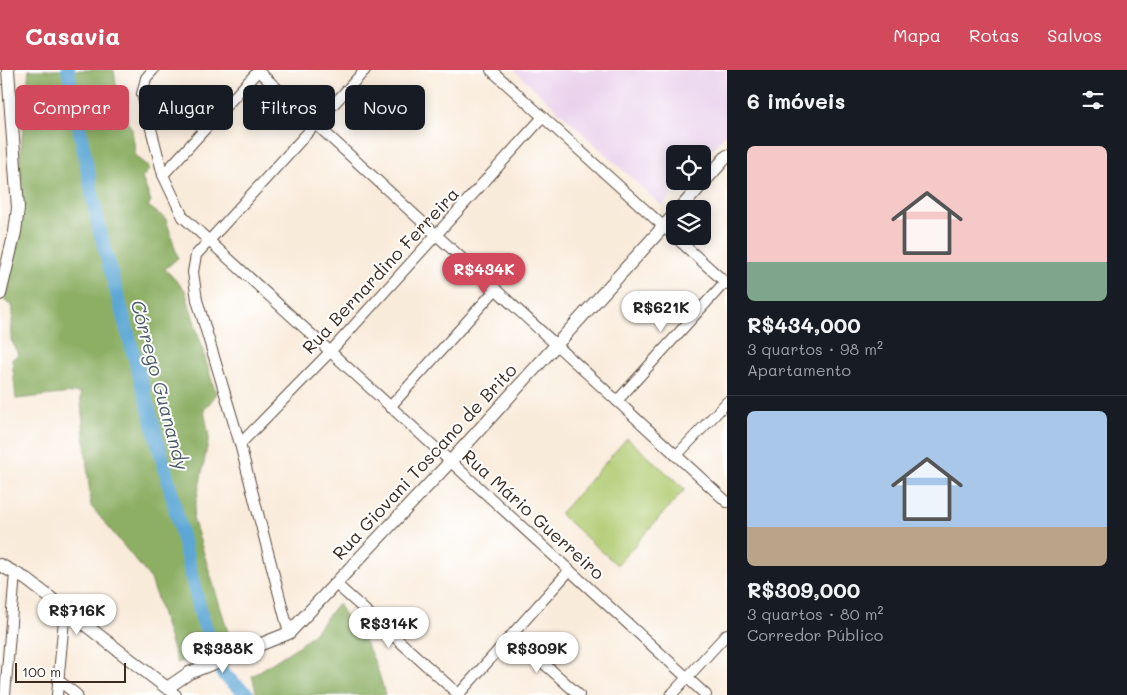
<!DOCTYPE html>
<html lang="pt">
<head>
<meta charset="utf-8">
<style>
  body { margin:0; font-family:Mali,sans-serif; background:#20242c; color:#f1f3f6; height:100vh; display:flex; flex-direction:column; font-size:19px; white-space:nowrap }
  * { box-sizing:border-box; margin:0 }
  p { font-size:16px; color:#9ea1a6 }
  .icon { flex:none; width:28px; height:28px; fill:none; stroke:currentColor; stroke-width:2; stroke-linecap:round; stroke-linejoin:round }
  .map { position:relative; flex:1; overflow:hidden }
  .panel { display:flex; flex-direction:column; background:#171b24; width:400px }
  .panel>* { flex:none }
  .top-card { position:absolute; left:15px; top:15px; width:475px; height:45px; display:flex; gap:10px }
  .buttons { position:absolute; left:666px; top:75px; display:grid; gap:10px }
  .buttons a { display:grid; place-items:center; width:45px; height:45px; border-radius:8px; background:#171b24; box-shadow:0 2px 12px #0003; font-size:25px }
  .scale { position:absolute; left:15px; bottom:12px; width:111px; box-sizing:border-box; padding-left:5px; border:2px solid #3b2a1e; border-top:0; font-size:14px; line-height:18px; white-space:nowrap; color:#3b2a1e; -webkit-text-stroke:4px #fff; paint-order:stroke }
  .price { position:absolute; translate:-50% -42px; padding:0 11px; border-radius:18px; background:#fff; color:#222; font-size:16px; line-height:32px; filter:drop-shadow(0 1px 2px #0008) }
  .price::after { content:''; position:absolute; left:50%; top:30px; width:15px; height:11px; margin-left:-8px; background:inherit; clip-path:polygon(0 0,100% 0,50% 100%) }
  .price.on { background:#d1495b; color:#fff }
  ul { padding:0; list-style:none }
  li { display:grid; align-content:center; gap:10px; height:265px; padding:0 20px }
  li+li { border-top:1px solid #363941 }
  li span { display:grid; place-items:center; height:155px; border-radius:8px; color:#555 }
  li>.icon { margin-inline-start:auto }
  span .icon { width:90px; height:90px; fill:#fffc; stroke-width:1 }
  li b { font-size:21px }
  h2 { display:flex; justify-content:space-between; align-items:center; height:60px; padding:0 20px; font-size:21px }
  .chip { padding:0 18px; border-radius:8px; background:#171b24; box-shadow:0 2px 12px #0003; font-size:18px; line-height:45px }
  .chip.on { background:#d1495b; color:#fff }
  header { display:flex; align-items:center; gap:30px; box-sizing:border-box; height:70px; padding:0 25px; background:#d1495b; color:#fff }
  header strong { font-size:24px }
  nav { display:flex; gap:28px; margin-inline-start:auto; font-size:18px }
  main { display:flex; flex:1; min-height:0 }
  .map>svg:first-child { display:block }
  .built { fill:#ead1ec }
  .green { fill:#b0cb71; stroke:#767a48 }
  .forest { fill:#8caf63; stroke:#646c40 }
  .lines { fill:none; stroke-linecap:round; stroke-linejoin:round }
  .river { stroke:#5da7d5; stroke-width:14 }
  .minor-casing { stroke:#58473a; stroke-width:12 }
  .major-casing { stroke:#58473a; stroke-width:14 }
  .minor { stroke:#fff; stroke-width:10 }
  .major { stroke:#fff; stroke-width:12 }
  .labels { text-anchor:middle; stroke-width:4; stroke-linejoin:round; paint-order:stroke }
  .street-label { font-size:18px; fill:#3b2a1e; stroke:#fff }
  .water-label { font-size:19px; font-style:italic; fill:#495c67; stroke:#fff }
</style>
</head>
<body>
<header>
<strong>Casavia</strong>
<nav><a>Mapa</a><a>Rotas</a><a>Salvos</a></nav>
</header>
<main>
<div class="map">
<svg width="727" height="625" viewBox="0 0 727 625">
  <rect width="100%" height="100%" fill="#fff"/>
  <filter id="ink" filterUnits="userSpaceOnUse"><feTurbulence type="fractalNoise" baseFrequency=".02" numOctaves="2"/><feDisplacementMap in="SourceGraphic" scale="10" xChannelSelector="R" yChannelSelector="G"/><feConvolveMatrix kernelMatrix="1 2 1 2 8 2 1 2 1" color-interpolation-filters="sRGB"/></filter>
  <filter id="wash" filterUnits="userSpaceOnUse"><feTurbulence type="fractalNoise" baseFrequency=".0096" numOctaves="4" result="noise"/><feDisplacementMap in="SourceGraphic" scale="20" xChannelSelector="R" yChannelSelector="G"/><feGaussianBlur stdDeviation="1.12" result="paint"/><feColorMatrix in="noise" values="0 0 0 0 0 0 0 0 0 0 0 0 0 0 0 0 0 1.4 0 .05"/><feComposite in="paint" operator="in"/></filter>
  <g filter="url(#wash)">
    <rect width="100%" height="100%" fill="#f9ebda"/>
    <!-- built -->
    <path class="built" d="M514,0H727V62L703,90L702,84H675V111H684L662,136Z"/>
    <!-- green -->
    <path class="green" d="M627,368L685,419L617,495L560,444Z"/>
    <!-- forest -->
    <g class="forest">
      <path d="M29,0H114L120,40L132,59L136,87L150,98L142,108L151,131L148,136L166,149L178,188L165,199L185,220L216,325L204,340L209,367L193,448L232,575L177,593L151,509L91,436L80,322L16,329L12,289L19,285L11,270L13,237L5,231Z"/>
      <path d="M338,533C344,546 353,554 361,566C373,584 380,604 385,625H257L252,606L297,577L315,562Z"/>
    </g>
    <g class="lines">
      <!-- river -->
      <path class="river" d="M68,0L99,158L170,417L202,548L223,604L248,625"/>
    </g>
  </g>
  <g filter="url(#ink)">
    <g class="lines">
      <defs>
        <g id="minor">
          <path d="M153,0L146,8L142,24L163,105"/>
          <path d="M257,0L727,432"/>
          <path d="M491,0L727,214"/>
          <path d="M258,1L163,105L183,147L706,625"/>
          <path d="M617,331L725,212"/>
          <path d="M390,337L496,219"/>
          <path d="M240,374L330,282L543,47"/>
          <path d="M676,386L727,332"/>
          <path d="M336,514L459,625"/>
          <path d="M289,563L240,374L197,230L193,202L196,185L365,0"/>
          <path d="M512,565L579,625"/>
          <path d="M58,610L77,625"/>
          <path d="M167,618L176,625"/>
          <path d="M5,625L15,503"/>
          <path d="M57,625L65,539"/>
          <path d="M458,625L569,501"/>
          <path d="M671,625L727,564"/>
        </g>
        <g id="major">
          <path d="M680,139L727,86"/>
          <path d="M0,224L15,162L18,138L8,0"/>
          <path d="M0,495L26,509L167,618L189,603L289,563L450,392L675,144"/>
        </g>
      </defs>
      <!-- minor casing -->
      <use href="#minor" class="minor-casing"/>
      <!-- major casing -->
      <use href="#major" class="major-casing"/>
      <!-- minor -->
      <use href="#minor" class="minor"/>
      <!-- major -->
      <use href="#major" class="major"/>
    </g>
  </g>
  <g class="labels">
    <!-- street labels -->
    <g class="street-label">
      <text transform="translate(381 201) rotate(-47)" y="6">Rua Bernardino Ferreira</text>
      <text transform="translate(425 392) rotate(-47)" y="6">Rua Giovani Toscano de Brito</text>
      <text transform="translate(533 445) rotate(42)" y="6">Rua Mário Guerreiro</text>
    </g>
    <!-- water labels -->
    <g class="water-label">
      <text transform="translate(160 315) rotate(75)" y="7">Córrego Guanandy</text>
    </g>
  </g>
</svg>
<div class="buttons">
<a><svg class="icon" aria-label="locate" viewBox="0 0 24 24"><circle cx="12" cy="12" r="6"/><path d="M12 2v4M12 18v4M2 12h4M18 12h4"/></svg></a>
<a><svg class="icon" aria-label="layers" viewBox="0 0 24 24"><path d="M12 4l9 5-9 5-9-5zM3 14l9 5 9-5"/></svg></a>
</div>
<div class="scale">100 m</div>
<b class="price on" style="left:484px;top:225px">R$434K</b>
<b class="price" style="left:661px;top:263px">R$621K</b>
<b class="price" style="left:77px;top:566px">R$716K</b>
<b class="price" style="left:389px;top:579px">R$314K</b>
<b class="price" style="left:223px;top:604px">R$388K</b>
<b class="price" style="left:537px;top:604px">R$309K</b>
<div class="top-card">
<a class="chip on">Comprar</a>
<a class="chip">Alugar</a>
<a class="chip">Filtros</a>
<a class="chip">Novo</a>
</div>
</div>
<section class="panel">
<h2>6 imóveis<svg class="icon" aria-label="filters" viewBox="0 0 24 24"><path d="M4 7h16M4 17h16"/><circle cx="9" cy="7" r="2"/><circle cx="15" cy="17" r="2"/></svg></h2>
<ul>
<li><span style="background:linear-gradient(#f6c9c9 75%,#7fa58c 0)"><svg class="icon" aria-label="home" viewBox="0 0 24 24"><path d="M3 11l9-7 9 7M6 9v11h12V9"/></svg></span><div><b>R$434,000</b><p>3 quartos · 98 m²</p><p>Apartamento</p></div></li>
<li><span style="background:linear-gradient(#a9c7e8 75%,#b9a48a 0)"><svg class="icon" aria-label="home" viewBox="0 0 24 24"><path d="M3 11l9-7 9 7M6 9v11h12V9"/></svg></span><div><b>R$309,000</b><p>3 quartos · 80 m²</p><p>Corredor Público</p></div></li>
</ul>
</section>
</main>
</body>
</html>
